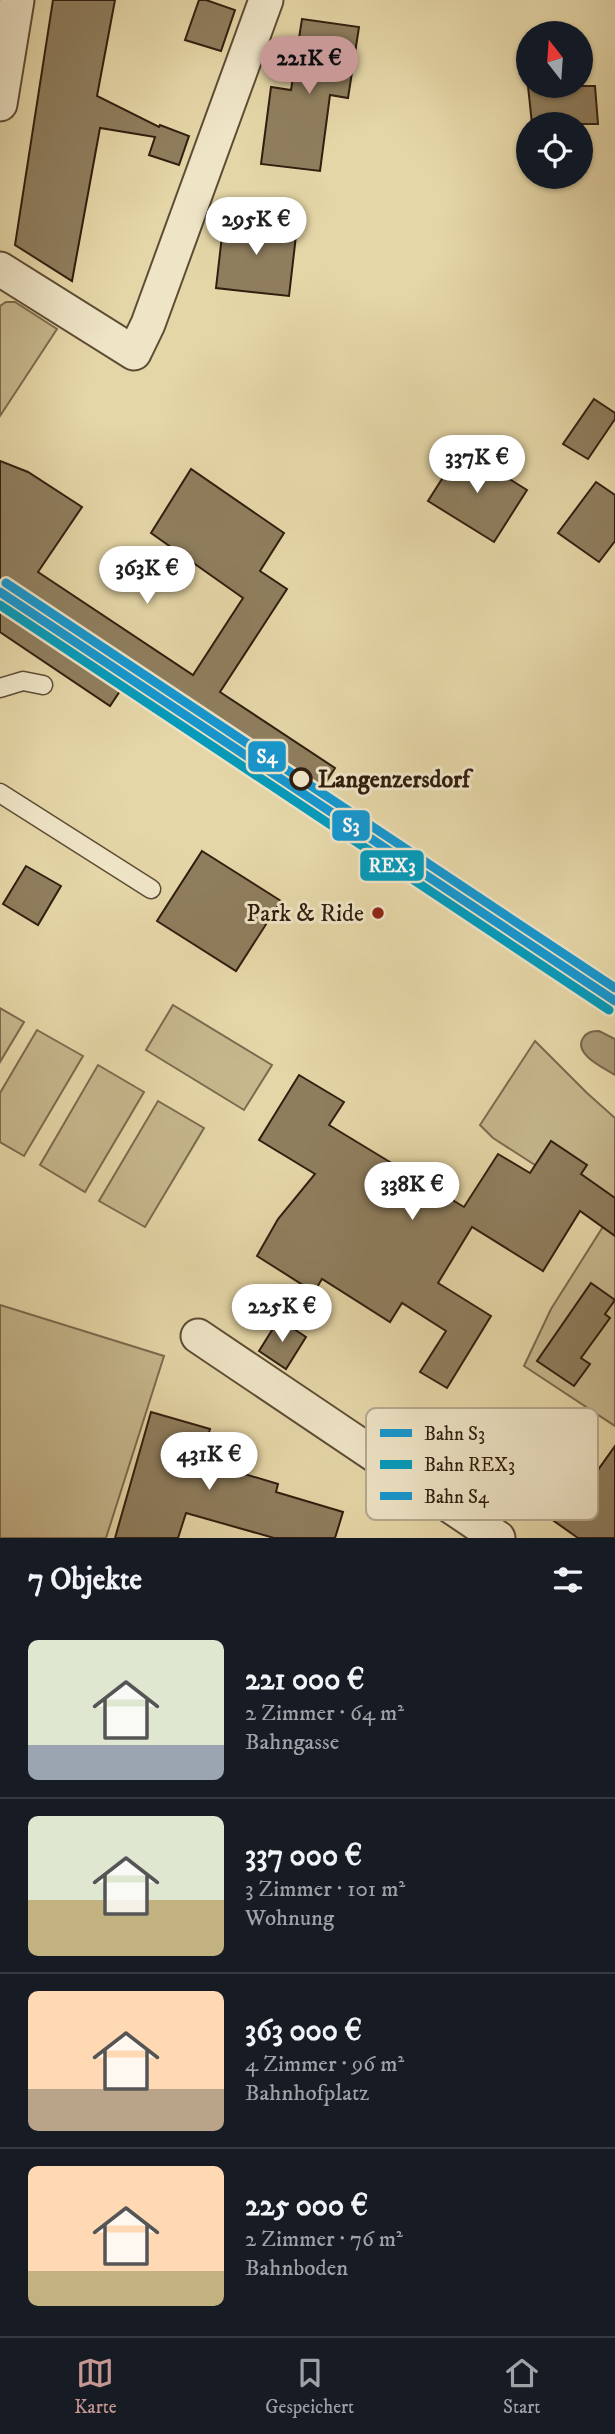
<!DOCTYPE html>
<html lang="de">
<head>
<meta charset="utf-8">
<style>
  body { margin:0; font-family:"IM FELL DW Pica",serif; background:#242831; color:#f1f3f6; height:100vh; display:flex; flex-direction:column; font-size:26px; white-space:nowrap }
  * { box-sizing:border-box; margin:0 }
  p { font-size:23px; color:#9ea1a6 }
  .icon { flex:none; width:38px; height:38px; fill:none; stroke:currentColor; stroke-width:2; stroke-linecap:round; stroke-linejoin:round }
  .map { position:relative; height:1538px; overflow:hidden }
  .drawer { display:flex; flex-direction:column; background:#171b24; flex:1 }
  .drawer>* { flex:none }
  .needle { width:46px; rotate:343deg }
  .controls { position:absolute; left:516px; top:21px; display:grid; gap:14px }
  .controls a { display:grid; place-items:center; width:77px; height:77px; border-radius:50%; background:#171b24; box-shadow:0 2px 5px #0004; font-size:35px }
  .price { position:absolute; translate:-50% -60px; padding:0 16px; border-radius:24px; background:#fff; color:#222; font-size:23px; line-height:46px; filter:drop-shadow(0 2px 4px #0008) }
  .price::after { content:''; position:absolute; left:50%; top:42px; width:21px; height:16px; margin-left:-10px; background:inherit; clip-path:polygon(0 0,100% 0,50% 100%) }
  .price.current { background:#c59692; color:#111 }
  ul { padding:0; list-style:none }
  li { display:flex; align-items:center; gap:21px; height:175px; padding:0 28px }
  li+li { border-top:2px solid #363941 }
  li span { display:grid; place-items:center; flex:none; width:196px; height:140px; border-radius:10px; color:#555 }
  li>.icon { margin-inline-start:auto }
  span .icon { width:84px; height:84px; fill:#fffc; stroke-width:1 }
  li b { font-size:30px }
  h2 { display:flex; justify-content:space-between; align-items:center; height:84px; padding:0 28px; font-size:30px }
  .menu { display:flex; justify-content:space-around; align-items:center; height:98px; border-top:2px solid #363941; background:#171b24; font-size:19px; color:#9ea1a6 }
  .menu a { display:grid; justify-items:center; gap:4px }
  .menu .current { color:#c59692 }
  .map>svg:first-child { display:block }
  .green { fill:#c6b78d; stroke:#7c6a4e; stroke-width:2 }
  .water { fill:#a89773; stroke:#78674b; stroke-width:2 }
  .building { fill:#8f7e5e; stroke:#311e0f; stroke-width:2 }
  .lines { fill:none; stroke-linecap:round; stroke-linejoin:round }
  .service-casing { stroke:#5e4c35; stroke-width:21 }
  .minor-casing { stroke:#5e4c35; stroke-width:37 }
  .service { stroke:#eee4c6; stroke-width:18 }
  .minor { stroke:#eee4c6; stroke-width:33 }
  .rail-1-casing { stroke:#eee4c6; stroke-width:14 }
  .rail-2-casing { stroke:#eee4c6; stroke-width:14 }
  .rail-3-casing { stroke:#eee4c6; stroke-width:14 }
  .rail-1 { stroke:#1697cf; stroke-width:9 }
  .rail-2 { stroke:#059bbb; stroke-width:9 }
  .rail-3 { stroke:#1697cf; stroke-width:9 }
  .stop-dot { fill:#eee4c6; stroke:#311e0f; stroke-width:3.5 }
  .poi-dot { fill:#8f2418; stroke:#eee4c6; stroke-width:2.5 }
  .labels { text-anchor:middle; stroke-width:6; stroke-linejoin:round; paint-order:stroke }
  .stop-label { font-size:24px; font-weight:bold; fill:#311e0f; stroke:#eee4c6; text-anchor:start }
  .poi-label { font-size:24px; fill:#311e0f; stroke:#eee4c6; text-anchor:end }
  .key { fill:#eee4c6; stroke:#b5a98f; stroke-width:2 }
  .key-label { font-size:19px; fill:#311e0f }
  .line-badge { stroke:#eee4c6; stroke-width:2.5 }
  .badge-label { font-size:19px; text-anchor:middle; font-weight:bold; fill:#fff }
</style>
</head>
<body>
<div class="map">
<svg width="615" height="1538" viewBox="0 0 615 1538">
  <rect width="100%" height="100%" fill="#e5d6a7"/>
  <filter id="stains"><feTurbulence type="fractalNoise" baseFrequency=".00286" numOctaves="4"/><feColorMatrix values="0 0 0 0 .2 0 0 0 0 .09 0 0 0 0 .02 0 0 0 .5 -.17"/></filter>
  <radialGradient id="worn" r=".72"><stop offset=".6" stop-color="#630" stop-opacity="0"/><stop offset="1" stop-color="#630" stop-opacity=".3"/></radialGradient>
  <!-- green -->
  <g class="green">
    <path d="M6,302H15L57,329L0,416V306Z"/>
    <path d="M173,1005L272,1065L244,1110L146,1050Z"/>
    <path d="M0,1008L24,1022L0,1062Z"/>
    <path d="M37,1030L83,1056L24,1156L0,1142V1093Z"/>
    <path d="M535,1041L587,1093L615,1118V1426L524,1366L551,1309L611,1214L493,1138L480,1125Z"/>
    <path d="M98,1065L144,1092L85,1192L40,1165Z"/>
    <path d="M158,1101L204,1128L145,1227L99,1201Z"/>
    <path d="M0,1305L164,1356L106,1538H0Z"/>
  </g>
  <!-- water -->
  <path class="water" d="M599,1031L615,1039V1075C604,1068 573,1054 583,1038C587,1032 592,1031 599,1031Z"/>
  <!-- building -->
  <g class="building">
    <path d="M53,0H115L97,96L159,127L160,125L189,136L179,165L149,155L155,137L100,128L72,281L15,245Z"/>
    <path d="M199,0H206L235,10L221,51L185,40Z"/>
    <path d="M302,19L359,27L348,98L330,95L320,171L261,164L271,87L291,90Z"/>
    <path d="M528,86H595L598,124H532Z"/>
    <path d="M224,218L297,227L289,296L216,288Z"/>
    <path d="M594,399L615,413V419L588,459L563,444Z"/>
    <path d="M461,449L527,490L494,542L428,501Z"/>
    <path d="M0,461L28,472L82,507L38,572L193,675L243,598L151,533L191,469L284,533L260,571L287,589L220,692L335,768L319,793L134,670L110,706L0,632Z"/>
    <path d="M596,482L615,495V541L599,562L558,533Z"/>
    <path d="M202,851L281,901L236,971L157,921Z"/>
    <path d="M26,866L61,886L38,925L3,904Z"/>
    <path d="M299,1075L344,1102L329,1125L464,1207L498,1154L530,1173L551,1141L587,1165L581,1174L615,1198V1236L580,1211L543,1271L472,1227L438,1283L491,1316L447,1388L420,1372L446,1331L402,1303L390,1322L322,1279L314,1292L257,1256L278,1219L315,1174L259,1140Z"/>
    <path d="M591,1283L615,1300L605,1314L610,1318L581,1358L590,1364L574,1386L537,1361Z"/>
    <path d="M279,1319L306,1337L286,1369L259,1351Z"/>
    <path d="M151,1412L210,1429L201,1461L278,1484L276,1492L343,1512L335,1538H274L186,1513L178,1538H115Z"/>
    <path d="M508,1415L595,1474L615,1446V1538H578L544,1514L542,1517L471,1468Z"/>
  </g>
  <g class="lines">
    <defs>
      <g id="service">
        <path d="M0,688L23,681L43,685"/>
        <path d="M0,793L151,889"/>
      </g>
      <g id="minor">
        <path d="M0,104L17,0"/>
        <path d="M0,269L134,353L148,324L266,0"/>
        <path d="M198,1336L498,1538"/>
      </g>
    </defs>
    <!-- service casing -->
    <use href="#service" class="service-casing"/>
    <!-- minor casing -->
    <use href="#minor" class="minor-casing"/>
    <!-- service -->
    <use href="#service" class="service"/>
    <!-- minor -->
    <use href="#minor" class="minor"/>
    <defs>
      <path id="rail-1" d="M0,592L615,1001"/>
      <path id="rail-2" d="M0,605L609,1010"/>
      <path id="rail-3" d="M6,583L615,988"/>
    </defs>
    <!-- rail-1 casing -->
    <use href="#rail-1" class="rail-1-casing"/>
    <!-- rail-2 casing -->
    <use href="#rail-2" class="rail-2-casing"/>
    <!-- rail-3 casing -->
    <use href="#rail-3" class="rail-3-casing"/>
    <!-- rail-1 -->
    <use href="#rail-1" class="rail-1"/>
    <!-- rail-2 -->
    <use href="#rail-2" class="rail-2"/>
    <!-- rail-3 -->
    <use href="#rail-3" class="rail-3"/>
  </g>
  <!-- markers -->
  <circle class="stop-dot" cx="301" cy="779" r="10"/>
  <circle class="poi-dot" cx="378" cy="913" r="7"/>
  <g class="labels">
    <!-- stop labels -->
    <g class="stop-label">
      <text x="318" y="787">Langenzersdorf</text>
    </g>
    <!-- poi labels -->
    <g class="poi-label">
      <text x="364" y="921">Park &amp; Ride</text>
    </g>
  </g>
  <!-- legend -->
  <rect x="366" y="1408" width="232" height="112" rx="10" class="key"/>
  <rect x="380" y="1429" width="32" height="8" fill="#1697cf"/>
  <rect x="380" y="1460" width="32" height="9" fill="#059bbb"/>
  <rect x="380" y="1492" width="32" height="8" fill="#1697cf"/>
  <g class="key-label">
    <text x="424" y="1440">Bahn S3</text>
    <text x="424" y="1471">Bahn REX3</text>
    <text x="424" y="1503">Bahn S4</text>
  </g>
  <g class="line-badge">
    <rect x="247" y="740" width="40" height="33" rx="7" fill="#1697cf"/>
    <rect x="331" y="809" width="40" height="33" rx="7" fill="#1697cf"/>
    <rect x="359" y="849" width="66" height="33" rx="7" fill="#059bbb"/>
  </g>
  <g class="badge-label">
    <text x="267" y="763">S4</text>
    <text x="351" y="832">S3</text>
    <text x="392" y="872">REX3</text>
  </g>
  <rect width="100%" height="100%" filter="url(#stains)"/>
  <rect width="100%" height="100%" fill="url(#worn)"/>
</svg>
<div class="controls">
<a><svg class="needle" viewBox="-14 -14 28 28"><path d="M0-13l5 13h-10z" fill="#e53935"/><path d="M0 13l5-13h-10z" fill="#9ea1a6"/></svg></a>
<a><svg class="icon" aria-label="locate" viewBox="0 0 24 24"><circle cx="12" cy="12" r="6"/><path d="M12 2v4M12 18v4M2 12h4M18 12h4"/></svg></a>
</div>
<b class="price current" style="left:309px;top:96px">221K €</b>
<b class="price" style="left:256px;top:257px">295K €</b>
<b class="price" style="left:477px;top:495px">337K €</b>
<b class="price" style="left:147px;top:606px">363K €</b>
<b class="price" style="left:412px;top:1222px">338K €</b>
<b class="price" style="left:282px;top:1344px">225K €</b>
<b class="price" style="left:209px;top:1492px">431K €</b>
</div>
<section class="drawer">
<h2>7 Objekte<svg class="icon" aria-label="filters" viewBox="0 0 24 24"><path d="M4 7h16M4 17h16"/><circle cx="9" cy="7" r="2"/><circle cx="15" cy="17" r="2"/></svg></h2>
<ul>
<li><span style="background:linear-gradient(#dfe7d0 75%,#9aa5b1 0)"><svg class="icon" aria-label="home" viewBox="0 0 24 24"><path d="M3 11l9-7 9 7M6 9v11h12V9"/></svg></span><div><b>221 000 €</b><p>2 Zimmer · 64 m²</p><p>Bahngasse</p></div></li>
<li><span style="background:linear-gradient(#dfe7d0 60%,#c2b280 0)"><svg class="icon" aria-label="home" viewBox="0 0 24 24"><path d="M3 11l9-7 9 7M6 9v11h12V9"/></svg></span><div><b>337 000 €</b><p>3 Zimmer · 101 m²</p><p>Wohnung</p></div></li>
<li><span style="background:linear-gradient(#ffd9b3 70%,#b9a48a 0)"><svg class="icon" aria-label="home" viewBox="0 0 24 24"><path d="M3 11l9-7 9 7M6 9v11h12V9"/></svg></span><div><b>363 000 €</b><p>4 Zimmer · 96 m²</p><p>Bahnhofplatz</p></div></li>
<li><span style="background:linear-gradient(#ffd9b3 75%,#c2b280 0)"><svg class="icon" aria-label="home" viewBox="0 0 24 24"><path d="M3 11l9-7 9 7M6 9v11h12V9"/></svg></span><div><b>225 000 €</b><p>2 Zimmer · 76 m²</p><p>Bahnboden</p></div></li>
</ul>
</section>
<nav class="menu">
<a class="current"><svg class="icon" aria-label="map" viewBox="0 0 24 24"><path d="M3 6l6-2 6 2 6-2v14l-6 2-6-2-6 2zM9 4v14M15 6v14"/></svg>Karte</a>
<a><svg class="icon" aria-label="saved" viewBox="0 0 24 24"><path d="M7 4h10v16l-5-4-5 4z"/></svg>Gespeichert</a>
<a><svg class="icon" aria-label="home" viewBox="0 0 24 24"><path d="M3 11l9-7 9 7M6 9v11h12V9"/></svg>Start</a>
</nav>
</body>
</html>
